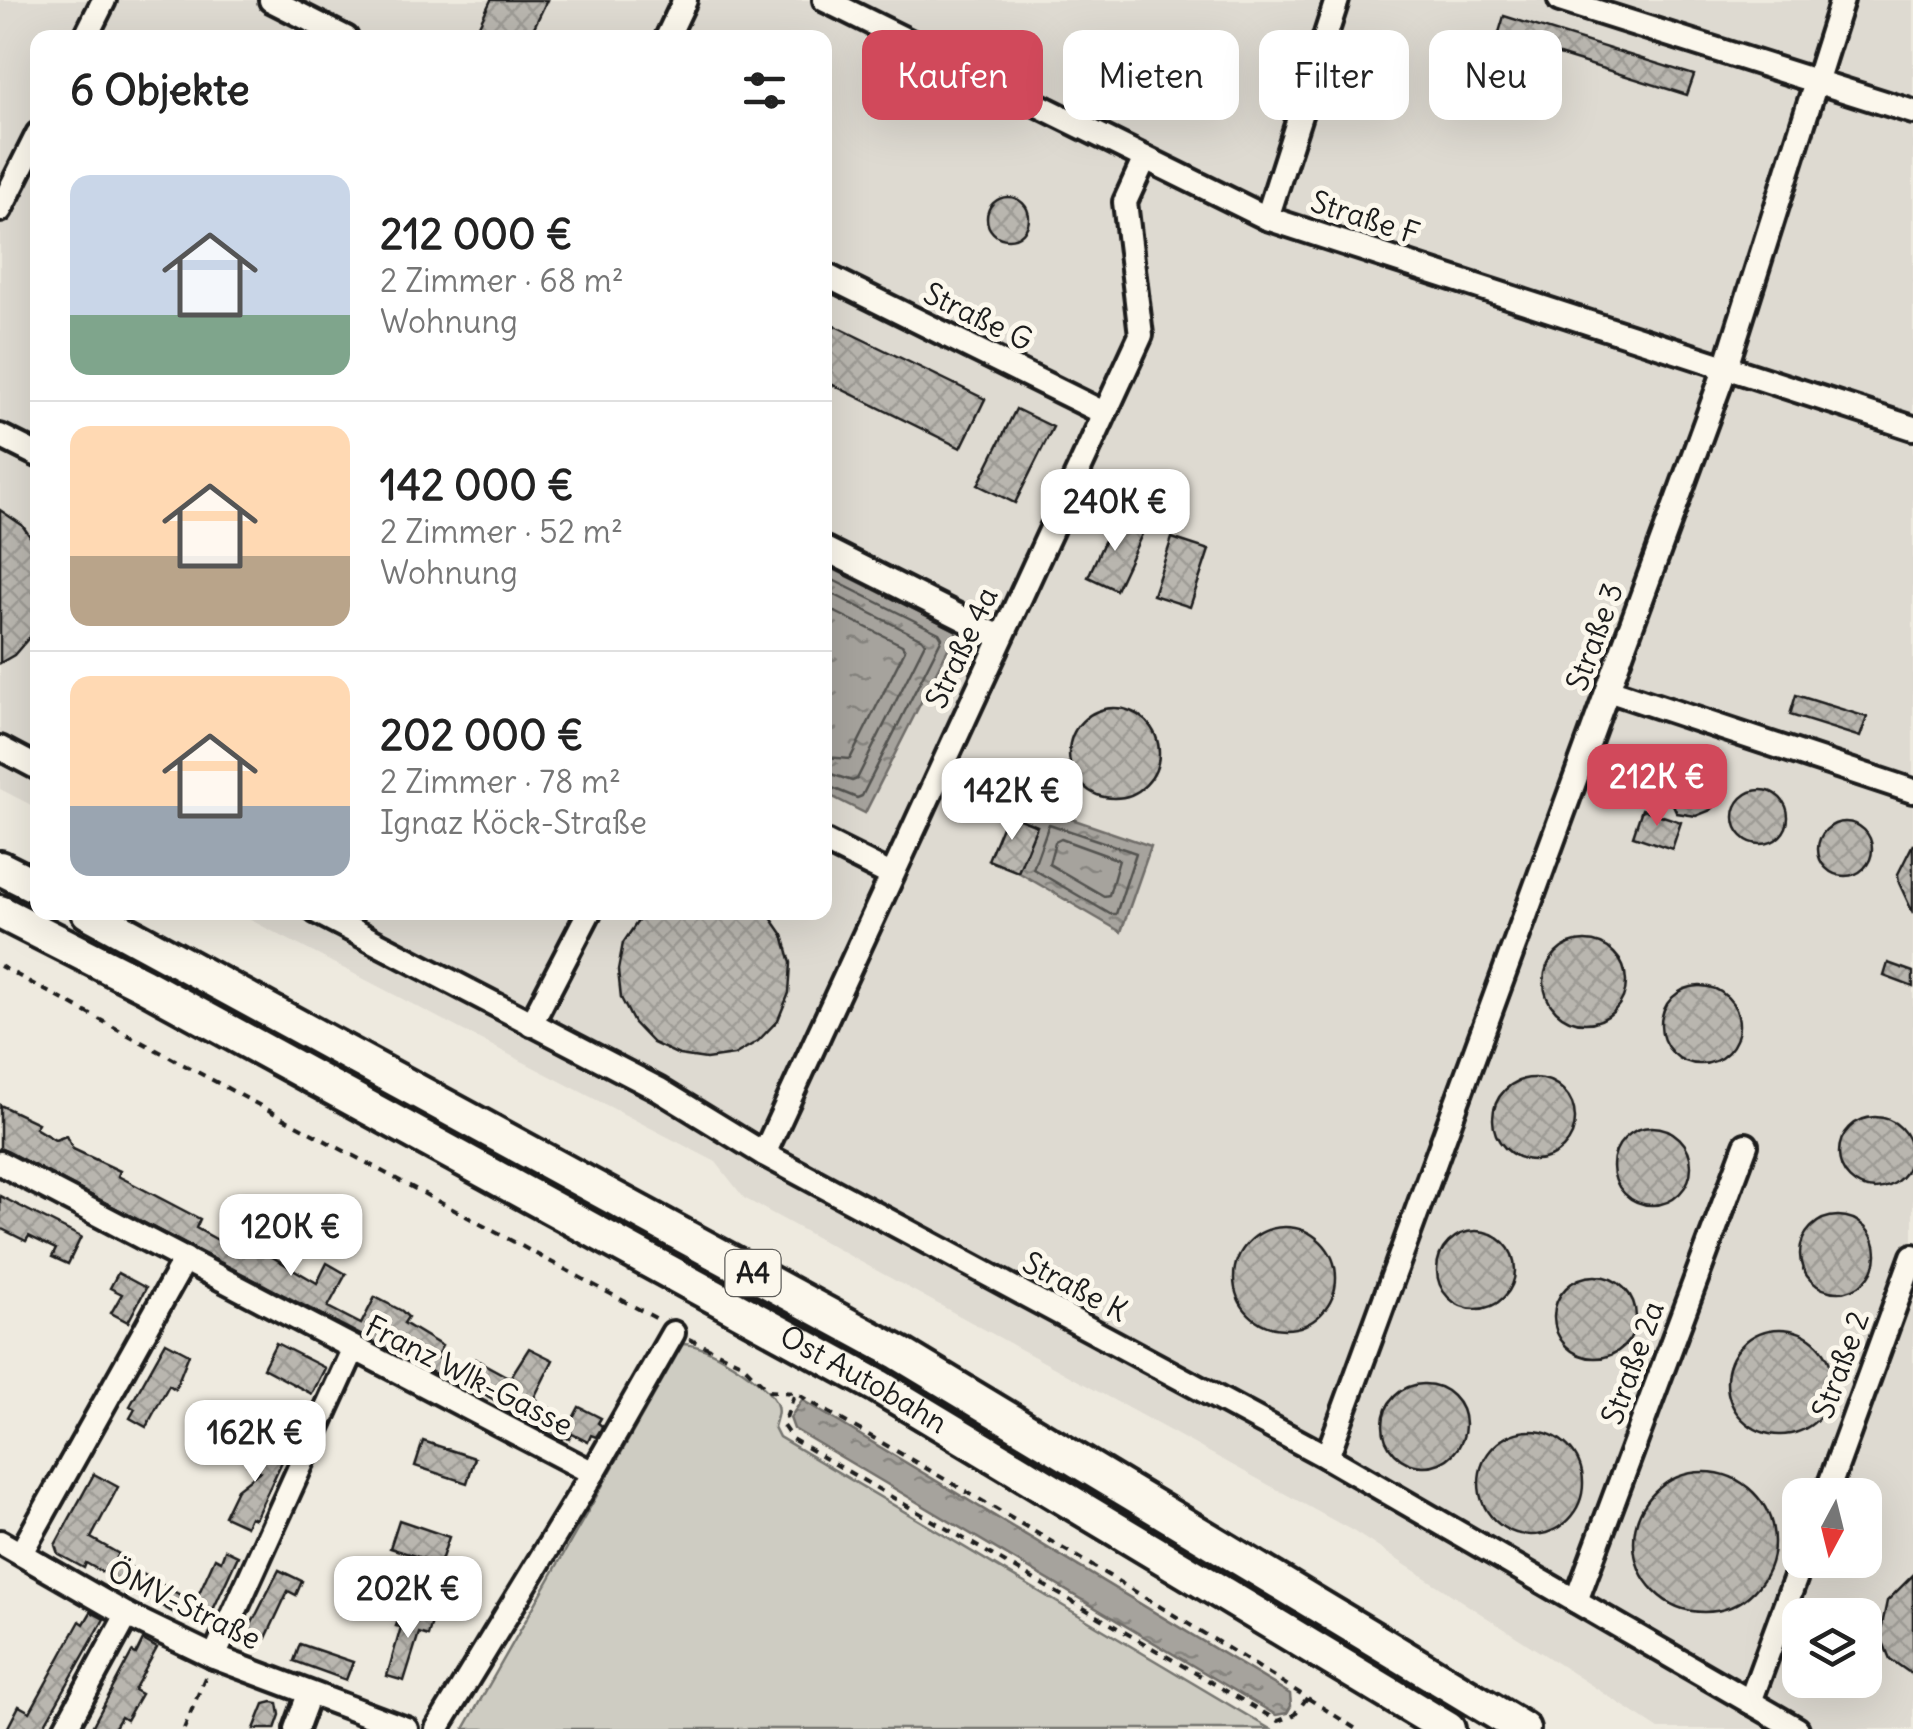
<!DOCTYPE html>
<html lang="de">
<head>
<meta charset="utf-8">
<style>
  body { margin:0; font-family:Delius,sans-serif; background:#f6f6f6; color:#222; height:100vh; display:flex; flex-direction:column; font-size:38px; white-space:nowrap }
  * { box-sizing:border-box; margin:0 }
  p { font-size:32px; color:#767676 }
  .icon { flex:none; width:55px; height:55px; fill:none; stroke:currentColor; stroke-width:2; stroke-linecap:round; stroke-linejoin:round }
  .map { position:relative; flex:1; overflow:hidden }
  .drawer { position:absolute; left:30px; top:30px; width:802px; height:890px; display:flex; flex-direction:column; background:#fff; border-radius:20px; box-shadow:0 10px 40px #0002 }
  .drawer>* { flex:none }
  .top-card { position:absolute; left:862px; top:30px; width:900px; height:90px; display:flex; gap:20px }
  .needle { width:65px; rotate:187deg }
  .controls { position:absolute; left:1782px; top:1478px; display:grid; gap:20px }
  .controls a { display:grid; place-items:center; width:100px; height:100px; border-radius:20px; background:#fff; box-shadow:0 10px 40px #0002; font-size:50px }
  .price { position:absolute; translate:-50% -85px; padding:0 22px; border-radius:20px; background:#fff; color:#222; font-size:32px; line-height:65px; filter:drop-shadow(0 2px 5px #0008) }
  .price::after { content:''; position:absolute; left:50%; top:60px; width:30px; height:22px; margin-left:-15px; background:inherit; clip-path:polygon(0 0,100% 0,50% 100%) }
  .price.selected { background:#d1495b; color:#fff }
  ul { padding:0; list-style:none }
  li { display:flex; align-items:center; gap:30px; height:250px; padding:0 40px }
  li+li { border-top:2px solid #e0e0e0 }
  li span { display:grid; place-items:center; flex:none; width:280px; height:200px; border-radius:20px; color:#555 }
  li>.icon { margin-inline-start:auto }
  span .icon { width:120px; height:120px; fill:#fffc; stroke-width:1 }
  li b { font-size:42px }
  h2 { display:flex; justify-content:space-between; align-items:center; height:120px; padding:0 40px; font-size:42px }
  .pill { padding:0 35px; border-radius:20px; background:#fff; box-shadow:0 10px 40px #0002; font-size:35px; line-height:90px }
  .pill.selected { background:#d1495b; color:#fff }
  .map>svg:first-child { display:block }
  .built { fill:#dedad1; fill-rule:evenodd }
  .green { fill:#ceccc2; stroke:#75746f; stroke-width:2.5 }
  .water { fill:url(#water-ripples); stroke:#6f6d69; stroke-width:2.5 }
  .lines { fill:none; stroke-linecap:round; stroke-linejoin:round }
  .shore { stroke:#535250; stroke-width:2.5 }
  .building { fill:url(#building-cross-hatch); stroke:#1c1c1c; stroke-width:2.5 }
  .minor-casing { stroke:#1c1c1c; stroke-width:30 }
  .highway-casing { stroke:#1c1c1c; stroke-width:40 }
  .path { stroke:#1c1c1c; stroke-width:4; stroke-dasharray:8 8; stroke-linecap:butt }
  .minor { stroke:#fbf7ec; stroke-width:22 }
  .highway { stroke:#fbf7ec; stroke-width:32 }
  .labels { text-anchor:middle; stroke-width:10; stroke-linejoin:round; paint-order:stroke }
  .shield { fill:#fbf7ec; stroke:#5f5e5a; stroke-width:2.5 }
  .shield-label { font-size:28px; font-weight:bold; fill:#1c1c1c }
  .street-label { font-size:30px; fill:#1c1c1c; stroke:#fbf7ec }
</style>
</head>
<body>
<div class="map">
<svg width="1913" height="1729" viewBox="0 0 1913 1729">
  <defs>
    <pattern id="water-ripples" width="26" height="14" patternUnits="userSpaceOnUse" patternTransform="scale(2.5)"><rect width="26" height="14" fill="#a6a39d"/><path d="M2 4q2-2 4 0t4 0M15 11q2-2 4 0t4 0" fill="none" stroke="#86847f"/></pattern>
    <pattern id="building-cross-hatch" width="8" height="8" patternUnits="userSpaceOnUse" patternTransform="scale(2.5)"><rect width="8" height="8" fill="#b9b6af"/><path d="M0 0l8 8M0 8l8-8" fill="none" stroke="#9e9c96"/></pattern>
  </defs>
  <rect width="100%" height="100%" fill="#eeeadf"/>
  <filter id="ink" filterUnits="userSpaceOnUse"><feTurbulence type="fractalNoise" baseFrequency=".01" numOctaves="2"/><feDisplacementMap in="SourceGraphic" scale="20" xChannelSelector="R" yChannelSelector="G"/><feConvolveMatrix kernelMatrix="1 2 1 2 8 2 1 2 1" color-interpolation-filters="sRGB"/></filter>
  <g filter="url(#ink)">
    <!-- built -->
    <path class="built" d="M0,0H1913V1729H1659L1353,1531L744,1198L716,1162L237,913L825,912V38H38L37,808L0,789ZM1800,1495H1865V1560H1800ZM1800,1615H1865V1680H1800Z"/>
    <!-- green -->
    <path class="green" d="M683,1344C709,1345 764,1380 776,1403C780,1412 776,1419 774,1427L779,1437L1270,1729H464Z"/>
    <!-- water -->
    <g class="water">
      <path d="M825,565L957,631L865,813L825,793Z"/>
      <path d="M1013,799L1151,846L1121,932L1018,872L1037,826L1007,814Z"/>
      <path d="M802,1400L1290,1694L1291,1706L1287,1713L1276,1715L794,1429L790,1418Z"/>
    </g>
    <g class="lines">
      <!-- shore -->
      <g class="shore">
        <path d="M825,576L939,633L942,638L862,796L857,798L825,785"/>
        <path d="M825,590L922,639L925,643L857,779L852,781L825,772"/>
        <path d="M825,607L902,645L905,650L850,759L825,757"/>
        <path d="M1049,824L1136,853L1116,914H1110L1033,869Z"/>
        <path d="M1061,839L1119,860L1109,895L1104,896L1049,864L1055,842Z"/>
      </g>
    </g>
    <!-- building -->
    <g class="building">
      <path d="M491,0H547L529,38H473Z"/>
      <path d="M1504,16L1694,75L1687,95L1498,36Z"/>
      <circle cx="1008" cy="218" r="21"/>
      <path d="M825,321L985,399L961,448L825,381Z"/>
      <path d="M1016,409L1053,427L1015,503L978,485Z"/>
      <path d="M0,510L22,525L38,548V624L33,633L14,655L0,663Z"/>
      <path d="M1115,518L1143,532L1116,590L1088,577Z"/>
      <path d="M1172,538L1209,550L1190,607L1153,595Z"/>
      <path d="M1796,695L1867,717L1860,737L1790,715Z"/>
      <circle cx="1114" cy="753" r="45"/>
      <path d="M1692,762L1708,765L1715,772L1721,786L1719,802L1711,810L1696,816L1677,813L1668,794L1667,785L1673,772Z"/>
      <circle cx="1761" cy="817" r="27"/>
      <path d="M1642,809L1681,822L1672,849L1633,836Z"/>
      <path d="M1007,814L1037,826L1018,872L988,860Z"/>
      <circle cx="1845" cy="849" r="27"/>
      <path d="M1913,844V913L1899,883L1898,874Z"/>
      <path d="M644,912H767L783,935L791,963L789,993L778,1020L758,1041L734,1055L706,1059L679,1055L653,1043L634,1023L621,998L618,970L623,943Z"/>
      <circle cx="1585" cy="982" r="41"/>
      <path d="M1888,963L1913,972V987L1884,976Z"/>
      <circle cx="1700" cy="1025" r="39"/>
      <circle cx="1534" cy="1119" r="41"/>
      <path d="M0,1105L38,1123L35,1128L55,1140L66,1136L73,1149L120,1171L118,1176L200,1219L196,1228L234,1249L240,1238L317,1283L327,1263L346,1274L328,1307L361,1324L375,1297L402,1311L408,1317L404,1323L442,1346L436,1357L468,1374L475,1359L510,1378L529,1348L553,1360L534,1398L571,1422L579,1407L601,1418L598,1423L602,1426L601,1429L596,1437L591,1435L588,1442L572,1434L569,1439L564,1437L562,1440L507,1411L508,1408L463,1382L461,1387L0,1148Z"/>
      <circle cx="1875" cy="1153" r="36"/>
      <circle cx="1652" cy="1166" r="39"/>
      <path d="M0,1196L81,1237L68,1264L52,1257L56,1249L29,1236L26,1241L0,1228Z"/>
      <circle cx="1838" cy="1254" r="38"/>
      <circle cx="1285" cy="1278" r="51"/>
      <circle cx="1476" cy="1270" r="39"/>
      <path d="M118,1273L146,1288L128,1322L111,1313L122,1294L110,1288Z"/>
      <circle cx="1595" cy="1317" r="41"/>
      <circle cx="1780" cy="1382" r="53"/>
      <path d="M166,1342L189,1354L175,1389L169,1385L146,1427L130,1418L135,1409L130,1406Z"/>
      <path d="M276,1343L325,1368L312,1394L263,1368Z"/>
      <circle cx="1424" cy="1425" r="41"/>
      <circle cx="1531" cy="1483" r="52"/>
      <path d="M423,1441L475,1458L467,1483L415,1466Z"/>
      <path d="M258,1442L285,1455L255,1519L250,1517L246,1526L224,1516L237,1489L260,1471L247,1465Z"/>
      <circle cx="1704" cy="1542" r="70"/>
      <path d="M94,1474L118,1487L91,1538L119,1554L116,1559L191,1601L183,1618L86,1563L84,1568L58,1554L55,1545Z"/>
      <path d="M399,1520L449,1537L440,1564L390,1548Z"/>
      <path d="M225,1550L238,1556L212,1612L194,1604L215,1558L221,1561Z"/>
      <path d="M279,1570L302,1581L296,1595L288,1591L266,1638L249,1629Z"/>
      <path d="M1913,1575V1675L1890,1659L1880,1635L1887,1601Z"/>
      <path d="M402,1608L433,1618L428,1636L419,1633L404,1681L387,1676L401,1627L396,1626Z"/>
      <path d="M91,1612L104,1619L42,1729H7L19,1706L30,1712L80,1621L84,1624Z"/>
      <path d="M143,1640L157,1648L134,1690L141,1694L126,1720L121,1717L114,1729H91L132,1652L136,1654Z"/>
      <path d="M300,1644L353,1662L346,1680L294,1661Z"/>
      <path d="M272,1702L278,1703L280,1715L275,1729H254L264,1704Z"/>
    </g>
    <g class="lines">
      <defs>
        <g id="minor">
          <path d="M271,0L346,38"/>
          <path d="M825,0L1267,218L1913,428"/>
          <path d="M1560,0L1913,112"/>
          <path d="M85,38L104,0"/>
          <path d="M667,38L685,0"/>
          <path d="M0,210L38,134"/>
          <path d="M1267,218L1337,0"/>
          <path d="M825,275L1104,413"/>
          <path d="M0,436L38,455"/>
          <path d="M825,549L1000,637"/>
          <path d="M1608,690L1913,791"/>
          <path d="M0,748L38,768"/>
          <path d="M825,842L891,875"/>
          <path d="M317,912L658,1089L764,1154L1327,1457L1797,1729"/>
          <path d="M531,1024L589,912"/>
          <path d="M764,1154L1141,335L1125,202L1145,158"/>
          <path d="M0,1163L593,1473"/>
          <path d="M1327,1457L1726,367L1842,0"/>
          <path d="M1826,1495L1913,1256"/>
          <path d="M0,1542L127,1615L214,1657L406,1729"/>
          <path d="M21,1553L185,1259"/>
          <path d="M1576,1601L1746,1145"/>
          <path d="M214,1657L353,1350"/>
          <path d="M1750,1702L1802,1560"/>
          <path d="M65,1729L127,1615"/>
          <path d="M296,1729L309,1694"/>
          <path d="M437,1729L593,1473L673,1333"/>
        </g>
        <g id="highway">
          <path d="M0,868L38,887"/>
          <path id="s1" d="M0,912L144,985L878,1386L1448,1729"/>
          <path d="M88,912L899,1353L1523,1729"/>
        </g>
      </defs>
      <!-- minor casing -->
      <use href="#minor" class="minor-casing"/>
      <!-- highway casing -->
      <use href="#highway" class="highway-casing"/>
      <!-- path -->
      <g class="path">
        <path d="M0,966L661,1321"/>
        <path d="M689,1339L741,1363L769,1391L795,1393"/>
        <path d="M1307,1698L1294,1715L1278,1721L792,1439L783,1426L795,1393C984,1501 1173,1611 1356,1729"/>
        <path d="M184,1729L206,1675"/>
      </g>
      <!-- minor -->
      <use href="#minor" class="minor"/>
      <!-- highway -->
      <use href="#highway" class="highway"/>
    </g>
  </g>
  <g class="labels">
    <!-- shield labels -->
    <rect class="shield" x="725.5" y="1250" width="55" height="46" rx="8"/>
    <g class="shield-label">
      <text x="753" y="1283">A4</text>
    </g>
    <!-- street labels -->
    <g class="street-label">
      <text transform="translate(1365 218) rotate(18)" y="10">Straße F</text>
      <text transform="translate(978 317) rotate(26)" y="10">Straße G</text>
      <text transform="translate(1595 637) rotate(-70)" y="10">Straße 3</text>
      <text transform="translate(962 648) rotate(-65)" y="10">Straße 4a</text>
      <text transform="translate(1075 1287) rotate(28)" y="10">Straße K</text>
      <text transform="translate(1633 1363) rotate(-70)" y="10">Straße 2a</text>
      <text transform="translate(1841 1365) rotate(-70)" y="10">Straße 2</text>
      <text transform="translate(469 1376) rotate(27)" y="10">Franz Wlk-Gasse</text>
      <text dy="10" stroke="none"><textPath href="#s1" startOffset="982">Ost Autobahn</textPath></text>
      <text transform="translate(184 1605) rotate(26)" y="10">ÖMV-Straße</text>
    </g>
  </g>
</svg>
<div class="controls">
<a><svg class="needle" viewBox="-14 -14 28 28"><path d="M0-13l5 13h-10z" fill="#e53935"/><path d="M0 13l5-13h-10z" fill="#767676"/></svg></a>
<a><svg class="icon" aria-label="layers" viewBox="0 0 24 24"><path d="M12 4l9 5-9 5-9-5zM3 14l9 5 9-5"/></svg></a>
</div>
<b class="price" style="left:1115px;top:554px">240K €</b>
<b class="price selected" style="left:1657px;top:829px">212K €</b>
<b class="price" style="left:1012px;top:843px">142K €</b>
<b class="price" style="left:291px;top:1279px">120K €</b>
<b class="price" style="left:255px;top:1485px">162K €</b>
<b class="price" style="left:408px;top:1641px">202K €</b>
<div class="top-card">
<a class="pill selected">Kaufen</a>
<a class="pill">Mieten</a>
<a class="pill">Filter</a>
<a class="pill">Neu</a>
</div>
<section class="drawer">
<h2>6 Objekte<svg class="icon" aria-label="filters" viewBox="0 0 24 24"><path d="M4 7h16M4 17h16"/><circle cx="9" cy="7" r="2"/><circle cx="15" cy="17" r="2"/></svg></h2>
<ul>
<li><span style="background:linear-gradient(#c9d6e8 70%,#7fa58c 0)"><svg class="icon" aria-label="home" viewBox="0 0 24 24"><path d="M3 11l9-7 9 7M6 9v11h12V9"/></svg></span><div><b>212 000 €</b><p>2 Zimmer · 68 m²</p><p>Wohnung</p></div></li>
<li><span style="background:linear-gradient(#ffd9b3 65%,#b9a48a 0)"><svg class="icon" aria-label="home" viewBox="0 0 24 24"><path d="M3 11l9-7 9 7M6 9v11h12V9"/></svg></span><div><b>142 000 €</b><p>2 Zimmer · 52 m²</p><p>Wohnung</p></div></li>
<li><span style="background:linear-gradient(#ffd9b3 65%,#9aa5b1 0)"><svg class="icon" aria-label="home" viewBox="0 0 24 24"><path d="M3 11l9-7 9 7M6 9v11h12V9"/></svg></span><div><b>202 000 €</b><p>2 Zimmer · 78 m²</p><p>Ignaz Köck-Straße</p></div></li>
</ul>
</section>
</div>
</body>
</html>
